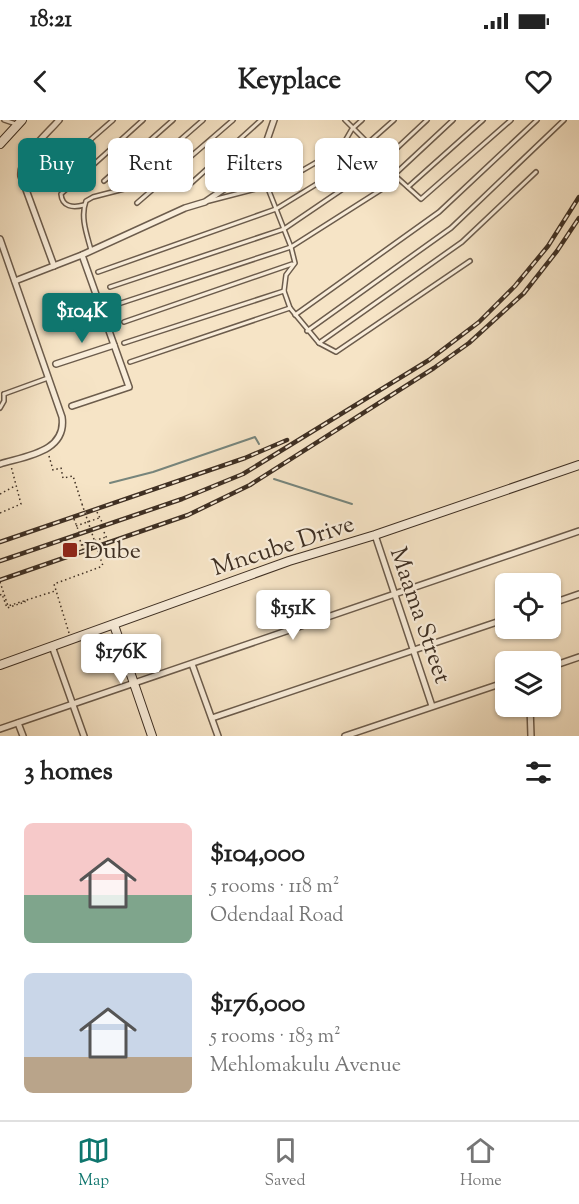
<!DOCTYPE html>
<html lang="en">
<head>
<meta charset="utf-8">
<style>
  body { margin:0; font-family:"Sorts Mill Goudy",serif; background:#f2f2f2; color:#222; height:100vh; display:flex; flex-direction:column; font-size:22px; white-space:nowrap }
  * { box-sizing:border-box; margin:0 }
  p { font-size:20px; color:#767676 }
  .icon { flex:none; width:33px; height:33px; fill:none; stroke:currentColor; stroke-width:2; stroke-linecap:round; stroke-linejoin:round }
  .map { position:relative; height:616px; overflow:hidden }
  .drawer { display:flex; flex-direction:column; background:#fff; flex:1 }
  .drawer>* { flex:none }
  .banner { position:absolute; left:18px; top:18px; width:543px; height:54px; display:flex; gap:12px }
  .controls { position:absolute; left:495px; top:453px; display:grid; gap:12px }
  .controls a { display:grid; place-items:center; width:66px; height:66px; border-radius:9px; background:#fff; box-shadow:0 2px 4px #0004; font-size:30px }
  .price { position:absolute; translate:-50% -51px; padding:0 14px; border-radius:6px; background:#fff; color:#222; font-size:20px; line-height:39px; filter:drop-shadow(0 2px 3px #0008) }
  .price::after { content:''; position:absolute; left:50%; top:36px; width:18px; height:14px; margin-left:-9px; background:inherit; clip-path:polygon(0 0,100% 0,50% 100%) }
  .price.selected { background:#0f766e; color:#fff }
  ul { padding:0; list-style:none }
  li { display:flex; align-items:center; gap:18px; height:150px; padding:0 24px }
  li span { display:grid; place-items:center; flex:none; width:168px; height:120px; border-radius:9px; color:#555 }
  li>.icon { margin-inline-start:auto }
  span .icon { width:72px; height:72px; fill:#fffc; stroke-width:1 }
  li b { font-size:26px }
  h2 { display:flex; justify-content:space-between; align-items:center; height:72px; padding:0 24px; font-size:26px }
  .tag { padding:0 21px; border-radius:9px; background:#fff; box-shadow:0 2px 4px #0004; font-size:21px; line-height:54px }
  .tag.selected { background:#0f766e; color:#fff }
  .status { display:flex; justify-content:space-between; align-items:center; height:42px; padding:0 30px; background:#fff; direction:ltr }
  .status svg { height:16px; fill:currentColor }
  header { display:flex; justify-content:space-between; align-items:center; height:78px; padding:0 24px; background:#fff; font-size:27px; font-weight:700 }
  .dock { display:flex; justify-content:space-around; align-items:center; height:84px; border-top:2px solid #e0e0e0; background:#fff; font-size:16px; color:#767676 }
  .dock a { display:grid; justify-items:center; gap:3px }
  .dock .selected { color:#0f766e }
  .map>svg:first-child { display:block }
  .lines { fill:none; stroke-linecap:round; stroke-linejoin:round }
  .stream { stroke:#77857c; stroke-width:2 }
  .lane-casing { stroke:#6c5c4c; stroke-width:6 }
  .street-casing { stroke:#6c5c4c; stroke-width:8 }
  .secondary-casing { stroke:#3e2f23; stroke-width:10 }
  .path { stroke:#3e2f23; stroke-width:1.5; stroke-dasharray:1.5 3; stroke-linecap:butt }
  .lane { stroke:#f9edda; stroke-width:3 }
  .street { stroke:#f9edda; stroke-width:5 }
  .secondary { stroke:#f9edda; stroke-width:8 }
  .rail-casing { stroke:#3e2f23; stroke-width:4.5 }
  .rail { stroke:#f9edda; stroke-width:2; stroke-dasharray:7; stroke-linecap:butt }
  .path-bridge { stroke:#3e2f23; stroke-width:1.5; stroke-dasharray:1.5 3; stroke-linecap:butt }
  .poi-dot { fill:#8f2418; stroke:#f9edda; stroke-width:2 }
  .labels { text-anchor:middle; stroke-width:4.5; stroke-linejoin:round; paint-order:stroke }
  .street-label { font-size:24px; fill:#3e2f23; stroke:#f9edda }
  .poi-label { font-size:24px; fill:#3e2f23; stroke:#f9edda; text-anchor:start }
</style>
</head>
<body>
<div class="status"><b>18:21</b><svg viewBox="0 0 49 12"><path d="M0 12V9h3v3zM5 12V6h3v6zM10 12V3h3v9zM15 12V0h3v12zM26 1h20v11H26zM47 4h2v5h-2z"/></svg></div>
<header><svg class="icon" aria-label="back" viewBox="0 0 24 24"><path d="M15 5l-7 7 7 7"/></svg>Keyplace<svg class="icon" aria-label="heart" viewBox="0 0 24 24"><path d="M12 20l-8-8c-3-5 5-10 8-4 3-6 11-1 8 4z"/></svg></header>
<div class="map">
<svg width="579" height="616" viewBox="0 0 579 616">
  <rect width="100%" height="100%" fill="#f6e4c6"/>
  <filter id="stains"><feTurbulence type="fractalNoise" baseFrequency=".00333" numOctaves="4"/><feColorMatrix values="0 0 0 0 .2 0 0 0 0 .09 0 0 0 0 .02 0 0 0 .5 -.17"/></filter>
  <radialGradient id="worn" r=".72"><stop offset=".6" stop-color="#630" stop-opacity="0"/><stop offset="1" stop-color="#630" stop-opacity=".3"/></radialGradient>
  <g class="lines">
    <!-- stream -->
    <g class="stream">
      <path d="M274,359L352,384"/>
      <path d="M110,363L153,352L255,317L259,324"/>
    </g>
    <defs>
      <g id="lane">
        <path d="M4,0L16,4"/>
        <path d="M345,0L368,23L381,43L421,79L511,0"/>
        <path d="M368,23L394,0"/>
        <path d="M58,48L113,0"/>
        <path d="M394,55L453,0"/>
        <path d="M104,61L173,0"/>
        <path d="M267,66L291,127L295,143L286,155L284,171L290,188L319,223L336,232L470,141"/>
        <path d="M187,67L261,0"/>
        <path d="M408,67L483,0"/>
        <path d="M209,81L267,66L303,50L341,28L352,9L362,0"/>
        <path d="M137,83L233,0"/>
        <path d="M84,85C73,88 62,87 61,74L143,0"/>
        <path d="M91,130C87,115 80,97 86,81L93,77L124,69L203,0"/>
        <path d="M98,152L276,89L372,30"/>
        <path d="M110,167L284,109L381,43L427,0"/>
        <path d="M115,185L291,127L398,59"/>
        <path d="M295,195L439,92L537,0"/>
        <path d="M124,202L292,144"/>
        <path d="M307,211L451,108L564,0"/>
        <path d="M124,223L284,171"/>
        <path d="M319,223L462,122L536,52"/>
        <path d="M130,242L290,188"/>
        <path d="M4,274L48,258"/>
        <path d="M0,288L4,281V274"/>
      </g>
      <g id="street">
        <path d="M0,119L62,297C67,332 26,336 0,344"/>
        <path d="M54,146L21,56C19,37 47,14 59,0"/>
        <path d="M15,161L82,135L185,88L205,82L237,60L251,46L266,23L274,0"/>
        <path d="M56,244L114,225"/>
        <path d="M72,286L129,267L82,135"/>
        <path d="M375,415L432,586"/>
        <path d="M550,484L579,474"/>
        <path d="M52,526L84,616"/>
        <path d="M192,544L218,616"/>
        <path d="M550,547L579,537"/>
        <path d="M530,586L531,616"/>
        <path d="M212,598L506,499"/>
        <path d="M18,603L23,616"/>
        <path d="M0,609L579,411"/>
        <path d="M345,616L506,562"/>
      </g>
      <g id="secondary">
        <path d="M0,24L22,0"/>
        <path d="M114,505L152,616"/>
        <path d="M0,545L289,441L375,415L579,345"/>
      </g>
    </defs>
    <!-- lane casing -->
    <use href="#lane" class="lane-casing"/>
    <!-- street casing -->
    <use href="#street" class="street-casing"/>
    <!-- secondary casing -->
    <use href="#secondary" class="secondary-casing"/>
    <!-- path -->
    <g class="path">
      <path d="M49,336L53,350L61,348L63,358L73,356L82,384"/>
      <path d="M0,374L15,366"/>
      <path d="M97,392L103,404"/>
      <path d="M0,393L21,384L11,346"/>
      <path d="M74,399L79,412"/>
      <path d="M76,406L99,398"/>
      <path d="M104,412L108,421"/>
      <path d="M80,420L83,430"/>
      <path d="M82,425L106,417"/>
      <path d="M0,462L8,486L55,471"/>
      <path d="M0,475L2,474L7,488L25,482L24,480"/>
      <path d="M69,513L54,464L103,446"/>
    </g>
    <!-- lane -->
    <use href="#lane" class="lane"/>
    <!-- street -->
    <use href="#street" class="street"/>
    <!-- secondary -->
    <use href="#secondary" class="secondary"/>
    <defs>
      <g id="rail">
        <path d="M0,422L245,338L287,320"/>
        <path d="M0,441L182,379L243,354L429,240L479,202L515,166L548,126L579,77"/>
        <path d="M0,460L188,395L250,365L434,248L469,223L524,173L557,131L579,98"/>
      </g>
    </defs>
    <!-- rail casing -->
    <use href="#rail" class="rail-casing"/>
    <!-- rail -->
    <use href="#rail" class="rail"/>
    <!-- path-bridge -->
    <path class="path-bridge" d="M82,384L103,446"/>
  </g>
  <!-- markers -->
  <rect class="poi-dot" x="62" y="422" width="16" height="16" rx="3"/>
  <g class="labels">
    <!-- street labels -->
    <g class="street-label">
      <text transform="translate(283 425) rotate(-18)" y="8">Mncube Drive</text>
      <text transform="translate(421 495) rotate(71)" y="8">Maama Street</text>
    </g>
    <!-- poi labels -->
    <g class="poi-label">
      <text x="84" y="438">Dube</text>
    </g>
  </g>
  <rect width="100%" height="100%" filter="url(#stains)"/>
  <rect width="100%" height="100%" fill="url(#worn)"/>
</svg>
<div class="controls">
<a><svg class="icon" aria-label="locate" viewBox="0 0 24 24"><circle cx="12" cy="12" r="6"/><path d="M12 2v4M12 18v4M2 12h4M18 12h4"/></svg></a>
<a><svg class="icon" aria-label="layers" viewBox="0 0 24 24"><path d="M12 4l9 5-9 5-9-5zM3 14l9 5 9-5"/></svg></a>
</div>
<b class="price selected" style="left:82px;top:224px">$104K</b>
<b class="price" style="left:293px;top:521px">$151K</b>
<b class="price" style="left:121px;top:565px">$176K</b>
<div class="banner">
<a class="tag selected">Buy</a>
<a class="tag">Rent</a>
<a class="tag">Filters</a>
<a class="tag">New</a>
</div>
</div>
<section class="drawer">
<h2>3 homes<svg class="icon" aria-label="filters" viewBox="0 0 24 24"><path d="M4 7h16M4 17h16"/><circle cx="9" cy="7" r="2"/><circle cx="15" cy="17" r="2"/></svg></h2>
<ul>
<li><span style="background:linear-gradient(#f6c9c9 60%,#7fa58c 0)"><svg class="icon" aria-label="home" viewBox="0 0 24 24"><path d="M3 11l9-7 9 7M6 9v11h12V9"/></svg></span><div><b>$104,000</b><p>5 rooms · 118 m²</p><p>Odendaal Road</p></div></li>
<li><span style="background:linear-gradient(#c9d6e8 70%,#b9a48a 0)"><svg class="icon" aria-label="home" viewBox="0 0 24 24"><path d="M3 11l9-7 9 7M6 9v11h12V9"/></svg></span><div><b>$176,000</b><p>5 rooms · 183 m²</p><p>Mehlomakulu Avenue</p></div></li>
</ul>
</section>
<nav class="dock">
<a class="selected"><svg class="icon" aria-label="map" viewBox="0 0 24 24"><path d="M3 6l6-2 6 2 6-2v14l-6 2-6-2-6 2zM9 4v14M15 6v14"/></svg>Map</a>
<a><svg class="icon" aria-label="saved" viewBox="0 0 24 24"><path d="M7 4h10v16l-5-4-5 4z"/></svg>Saved</a>
<a><svg class="icon" aria-label="home" viewBox="0 0 24 24"><path d="M3 11l9-7 9 7M6 9v11h12V9"/></svg>Home</a>
</nav>
</body>
</html>
